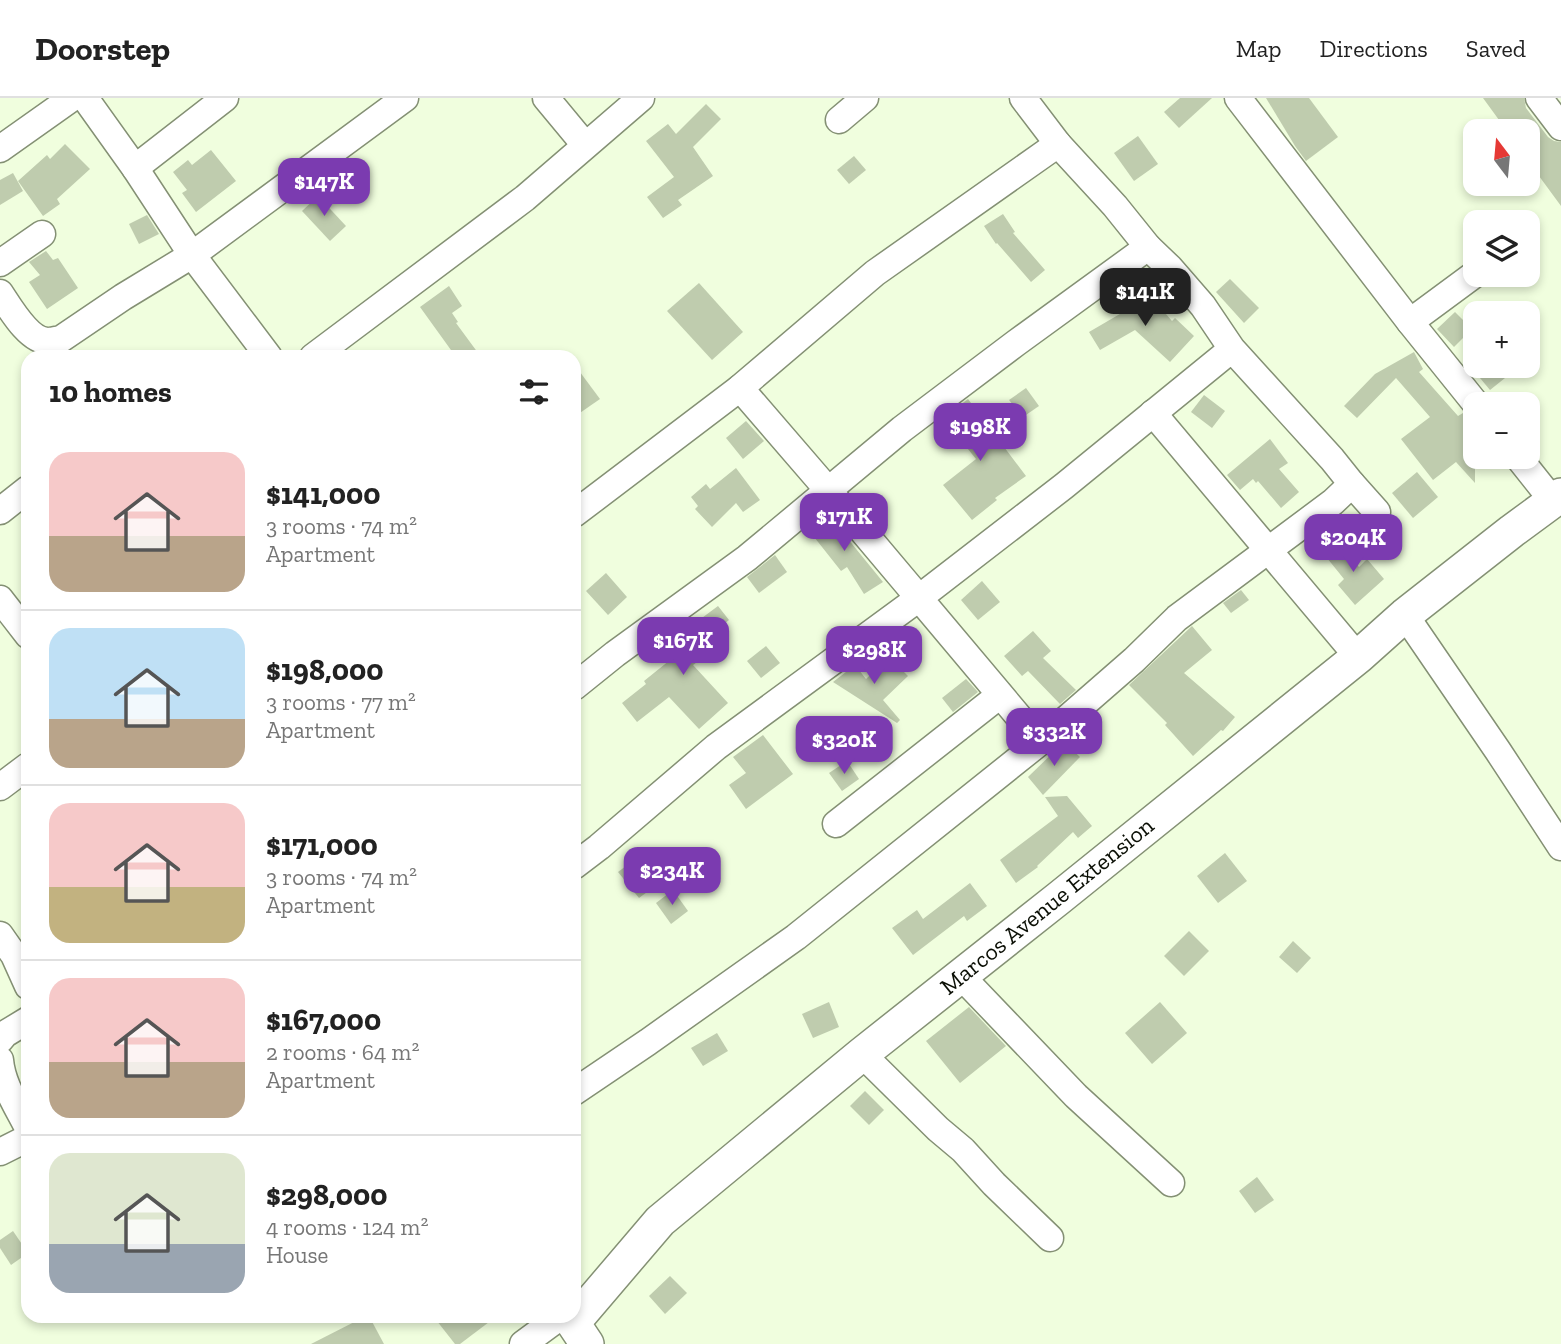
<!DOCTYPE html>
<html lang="en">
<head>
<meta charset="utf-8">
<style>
  body { margin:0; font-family:"Zilla Slab",serif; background:#f2f2f2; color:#222; height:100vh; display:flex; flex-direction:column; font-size:26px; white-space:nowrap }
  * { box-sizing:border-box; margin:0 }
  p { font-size:23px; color:#767676 }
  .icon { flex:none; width:38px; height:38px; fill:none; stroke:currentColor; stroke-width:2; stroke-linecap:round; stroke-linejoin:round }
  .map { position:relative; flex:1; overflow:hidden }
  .side { position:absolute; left:21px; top:252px; width:560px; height:973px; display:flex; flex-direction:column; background:#fff; border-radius:21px; box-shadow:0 4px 10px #0003 }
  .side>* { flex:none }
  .needle { width:46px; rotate:344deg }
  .tools { position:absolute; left:1463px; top:21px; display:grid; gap:14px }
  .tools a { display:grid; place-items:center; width:77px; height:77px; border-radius:14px; background:#fff; box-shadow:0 4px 10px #0003; font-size:35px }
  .price { position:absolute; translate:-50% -60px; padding:0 16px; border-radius:14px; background:#7b3bb0; color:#fff; font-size:23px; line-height:46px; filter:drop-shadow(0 2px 4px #0008) }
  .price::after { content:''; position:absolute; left:50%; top:42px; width:21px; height:16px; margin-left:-10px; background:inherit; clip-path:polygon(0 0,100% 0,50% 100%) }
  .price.selected { background:#222; color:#fff }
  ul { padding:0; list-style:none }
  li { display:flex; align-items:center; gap:21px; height:175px; padding:0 28px }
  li+li { border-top:2px solid #e0e0e0 }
  li span { display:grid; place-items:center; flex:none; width:196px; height:140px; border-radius:21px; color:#555 }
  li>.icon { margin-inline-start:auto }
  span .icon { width:84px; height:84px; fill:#fffc; stroke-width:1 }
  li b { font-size:30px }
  h2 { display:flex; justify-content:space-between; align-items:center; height:84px; padding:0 28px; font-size:30px }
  header { display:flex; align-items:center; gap:42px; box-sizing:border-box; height:98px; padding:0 35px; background:#fff; border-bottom:2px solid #e0e0e0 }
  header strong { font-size:33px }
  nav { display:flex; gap:38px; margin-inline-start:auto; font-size:24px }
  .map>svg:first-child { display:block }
  .building { fill:#bfccae }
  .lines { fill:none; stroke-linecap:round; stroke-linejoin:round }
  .minor-casing { stroke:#849074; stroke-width:29 }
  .tertiary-casing { stroke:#849074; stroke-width:36 }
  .minor { stroke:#fff; stroke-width:26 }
  .tertiary { stroke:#fff; stroke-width:33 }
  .labels { text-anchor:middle; stroke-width:5; stroke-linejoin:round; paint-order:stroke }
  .street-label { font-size:24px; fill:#0b0f05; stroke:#fff }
</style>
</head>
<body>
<header>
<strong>Doorstep</strong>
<nav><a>Map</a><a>Directions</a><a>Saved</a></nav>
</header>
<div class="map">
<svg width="1561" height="1246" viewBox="0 0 1561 1246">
  <rect width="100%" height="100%" fill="#f0fede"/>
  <!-- building -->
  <g class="building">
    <path d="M1180,0H1212L1179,30L1164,14Z"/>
    <path d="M1266,0H1309L1338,39L1306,63L1295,48Z"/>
    <path d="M1483,0H1524L1526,10L1548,39L1554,43L1561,44V108L1528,63V33H1507Z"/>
    <path d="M706,6L721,21L693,49L713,78L678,102L682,107L663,120L647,99L674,79L646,43L668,26L676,36Z"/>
    <path d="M1138,38L1158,66L1134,83L1114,55Z"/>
    <path d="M65,46L90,71L57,101L60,106L43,118L18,83L47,57L50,61Z"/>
    <path d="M211,52L236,83L196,114L182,95L187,92L173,74L188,62L192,67Z"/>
    <path d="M854,58L866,72L849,86L837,72Z"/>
    <path d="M13,75L23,93L0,107V82Z"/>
    <path d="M318,98L346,128L330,143L302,113Z"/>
    <path d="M1003,116L1015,134L1013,135L1045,172L1031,184L997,145L996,146L984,128Z"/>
    <path d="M147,117L159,136L139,146L129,126Z"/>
    <path d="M46,153L53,162L58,160L78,190L47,211L29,184L40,177L29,164Z"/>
    <path d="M1230,181L1259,210L1244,225L1216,194Z"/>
    <path d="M699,185L743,234L712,262L667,213Z"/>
    <path d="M449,188L462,208L452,215L458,224L456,225L481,259H456L420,209Z"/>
    <path d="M1147,194L1172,223L1175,220L1194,238L1170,264L1135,232L1100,252L1089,234L1125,213Z"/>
    <path d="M1455,214L1472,231L1454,249L1437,231Z"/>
    <path d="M1414,254L1423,271L1419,274L1458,318L1463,315L1475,327V385L1456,364L1433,382L1401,341L1430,319L1396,280L1357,320L1344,308L1375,276Z"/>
    <path d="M574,266L600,301L574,319Z"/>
    <path d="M1470,268H1520L1490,292Z"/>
    <path d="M1026,290L1039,308L1023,319L1009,302Z"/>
    <path d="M1204,297L1225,313L1212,330L1191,314Z"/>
    <path d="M968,301L1026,378L995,400L997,402L972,422L943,387L976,361L943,320Z"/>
    <path d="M746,323L764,343L743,361L726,340Z"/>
    <path d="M1270,341L1288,365L1279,371L1299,394L1281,410L1258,383L1256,385L1253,381L1240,392L1227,377Z"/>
    <path d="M736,370L760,402L743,414L736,405L712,429L695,411L698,408L691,399L706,386L710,391Z"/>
    <path d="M1417,374L1438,399L1413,420L1392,395Z"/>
    <path d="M826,414L883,484L864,496L847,469L841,473L807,430Z"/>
    <path d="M1337,443L1359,469L1367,461L1384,481L1355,507L1338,487L1344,481L1323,455Z"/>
    <path d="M775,457L787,474L759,495L747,479Z"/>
    <path d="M606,475L627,499L608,517L586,493Z"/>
    <path d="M982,483L1000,504L978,522L961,502Z"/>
    <path d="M1241,492L1249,502L1231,515L1223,505Z"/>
    <path d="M718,508L729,522L699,546L707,557L693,567L728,605L699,631L669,599L637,624L622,605L646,586L644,583L675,558L667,546Z"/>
    <path d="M1192,528L1212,552L1184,575L1235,619L1223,633L1221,632L1193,658L1165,627L1167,625L1129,587Z"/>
    <path d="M1033,533L1051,553L1043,560L1076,592L1060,606L1028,573L1022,578L1004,558Z"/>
    <path d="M766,548L780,565L761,580L747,563Z"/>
    <path d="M889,559L908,578L883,602L900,622L897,625L833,584L855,567L866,581Z"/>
    <path d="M966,581L978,594L953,614L942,600Z"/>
    <path d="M763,637L793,676L746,711L729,687L746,675L733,659Z"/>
    <path d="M1064,644L1080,659L1043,697L1028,679Z"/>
    <path d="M847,663L859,681L842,693L829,675Z"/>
    <path d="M1067,698L1092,728L1078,740L1073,734L1037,768L1038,769L1016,785L1000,762L1058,718L1045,699Z"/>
    <path d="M1225,755L1247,783L1218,805L1197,778Z"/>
    <path d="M638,759L658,786L639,800L618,774Z"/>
    <path d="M970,785L987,808L967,823L964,818L913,857L892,830L917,812L923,821Z"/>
    <path d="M673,792L688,813L671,826L656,805Z"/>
    <path d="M1189,833L1209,853L1184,878L1164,858Z"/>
    <path d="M1293,843L1311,860L1297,875L1279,859Z"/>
    <path d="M829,904L839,929L813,940L802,916Z"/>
    <path d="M1160,904L1187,935L1152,966L1125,935Z"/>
    <path d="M969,909L1006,948L960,985L926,943Z"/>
    <path d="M717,935L728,953L703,968L691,950Z"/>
    <path d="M865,993L884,1012L869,1027L850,1008Z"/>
    <path d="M1257,1079L1274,1102L1255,1115L1239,1093Z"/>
    <path d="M13,1133L28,1155L11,1167L0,1150V1142Z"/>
    <path d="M670,1178L687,1195L665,1216L649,1198Z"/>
    <path d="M366,1218H369L384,1246H311Z"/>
    <path d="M433,1218H497L460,1246H455Z"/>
  </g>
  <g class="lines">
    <defs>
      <g id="minor">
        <path d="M85,0L135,70L192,157L269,259"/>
        <path d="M546,0L585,47"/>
        <path d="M1023,0L1058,46L1115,108L1148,149L1170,170L1203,208L1232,251L1064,388L919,500L1040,644L1134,562L1177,520L1333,404L1352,386L1332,361L1232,251"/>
        <path d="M1238,0L1410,224L1476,306"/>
        <path d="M1539,0L1561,29"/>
        <path d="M839,22L865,0"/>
        <path d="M0,51L72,0"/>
        <path d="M135,70L225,0"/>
        <path d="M0,165L42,136"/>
        <path d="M0,195C10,210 29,244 49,243C50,243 60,241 61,241L123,199L192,157L405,0"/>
        <path d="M1410,224L1475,176"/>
        <path d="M313,259L525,100L641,0"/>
        <path d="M1153,315L1358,559"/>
        <path d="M1518,359L1553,403"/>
        <path d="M1352,386L1377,414"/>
        <path d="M0,413L28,391"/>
        <path d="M574,416L740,290L875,175L1058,46"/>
        <path d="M0,501L28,537"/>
        <path d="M1405,517L1498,653L1561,749"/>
        <path d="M574,589L615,556L747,460L902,331L1016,245L1148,149"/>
        <path d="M0,689L28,668"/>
        <path d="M836,726L1000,597"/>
        <path d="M574,768L599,749L716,649L919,500L828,392L740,290"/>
        <path d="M0,837L14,857L28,888"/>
        <path d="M961,878L1076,998L1171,1085"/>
        <path d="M0,942L5,936L28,922"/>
        <path d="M862,956L938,1031L963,1052L994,1086L1050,1140"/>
        <path d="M0,962C2,986 17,1008 28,1030"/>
        <path d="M574,994L648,944L796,839L1040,644"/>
        <path d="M0,1054L28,1040"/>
        <path d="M523,1246L561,1218"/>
      </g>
      <path id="tertiary" d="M587,1246L573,1225L660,1123L862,956L1059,800L1358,559L1405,517L1512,433L1561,397"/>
    </defs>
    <!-- minor casing -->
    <use href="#minor" class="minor-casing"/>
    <!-- tertiary casing -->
    <use href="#tertiary" class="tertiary-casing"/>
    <!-- minor -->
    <use href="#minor" class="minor"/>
    <!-- tertiary -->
    <use href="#tertiary" class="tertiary"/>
  </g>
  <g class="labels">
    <!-- street labels -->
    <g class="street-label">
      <text transform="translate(1047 808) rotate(-39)" y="8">Marcos Avenue Extension</text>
    </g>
  </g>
</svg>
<div class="tools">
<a><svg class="needle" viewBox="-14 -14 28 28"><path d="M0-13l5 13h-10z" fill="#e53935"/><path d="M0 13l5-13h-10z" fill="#767676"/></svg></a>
<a><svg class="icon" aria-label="layers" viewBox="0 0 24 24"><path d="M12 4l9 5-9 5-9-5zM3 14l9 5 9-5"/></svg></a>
<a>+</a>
<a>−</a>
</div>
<b class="price" style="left:324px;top:120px">$147K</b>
<b class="price selected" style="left:1145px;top:230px">$141K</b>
<b class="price" style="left:980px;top:365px">$198K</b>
<b class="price" style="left:844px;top:455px">$171K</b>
<b class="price" style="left:1353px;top:476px">$204K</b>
<b class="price" style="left:683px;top:579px">$167K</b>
<b class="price" style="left:874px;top:588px">$298K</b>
<b class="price" style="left:1054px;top:670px">$332K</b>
<b class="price" style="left:844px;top:678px">$320K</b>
<b class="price" style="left:672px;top:809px">$234K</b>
<section class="side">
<h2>10 homes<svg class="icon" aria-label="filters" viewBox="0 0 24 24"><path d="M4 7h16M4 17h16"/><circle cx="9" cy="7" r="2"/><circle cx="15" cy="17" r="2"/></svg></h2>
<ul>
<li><span style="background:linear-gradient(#f6c9c9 60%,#b9a48a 0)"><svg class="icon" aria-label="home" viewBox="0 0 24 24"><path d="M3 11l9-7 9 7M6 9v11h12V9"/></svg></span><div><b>$141,000</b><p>3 rooms · 74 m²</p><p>Apartment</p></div></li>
<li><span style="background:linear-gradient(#bfe0f5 65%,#b9a48a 0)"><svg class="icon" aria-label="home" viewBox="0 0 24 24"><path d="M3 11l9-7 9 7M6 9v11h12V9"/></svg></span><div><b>$198,000</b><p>3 rooms · 77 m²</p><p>Apartment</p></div></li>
<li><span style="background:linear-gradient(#f6c9c9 60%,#c2b280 0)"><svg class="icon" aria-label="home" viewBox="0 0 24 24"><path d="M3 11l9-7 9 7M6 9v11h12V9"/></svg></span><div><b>$171,000</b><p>3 rooms · 74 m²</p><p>Apartment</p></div></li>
<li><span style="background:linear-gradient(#f6c9c9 60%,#b9a48a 0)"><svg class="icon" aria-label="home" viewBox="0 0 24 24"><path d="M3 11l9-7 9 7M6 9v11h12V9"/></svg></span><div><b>$167,000</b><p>2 rooms · 64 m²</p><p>Apartment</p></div></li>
<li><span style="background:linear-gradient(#dfe7d0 65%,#9aa5b1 0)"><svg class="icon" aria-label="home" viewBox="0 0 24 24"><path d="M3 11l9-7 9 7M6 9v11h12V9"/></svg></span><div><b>$298,000</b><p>4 rooms · 124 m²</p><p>House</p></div></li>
</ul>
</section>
</div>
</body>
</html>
